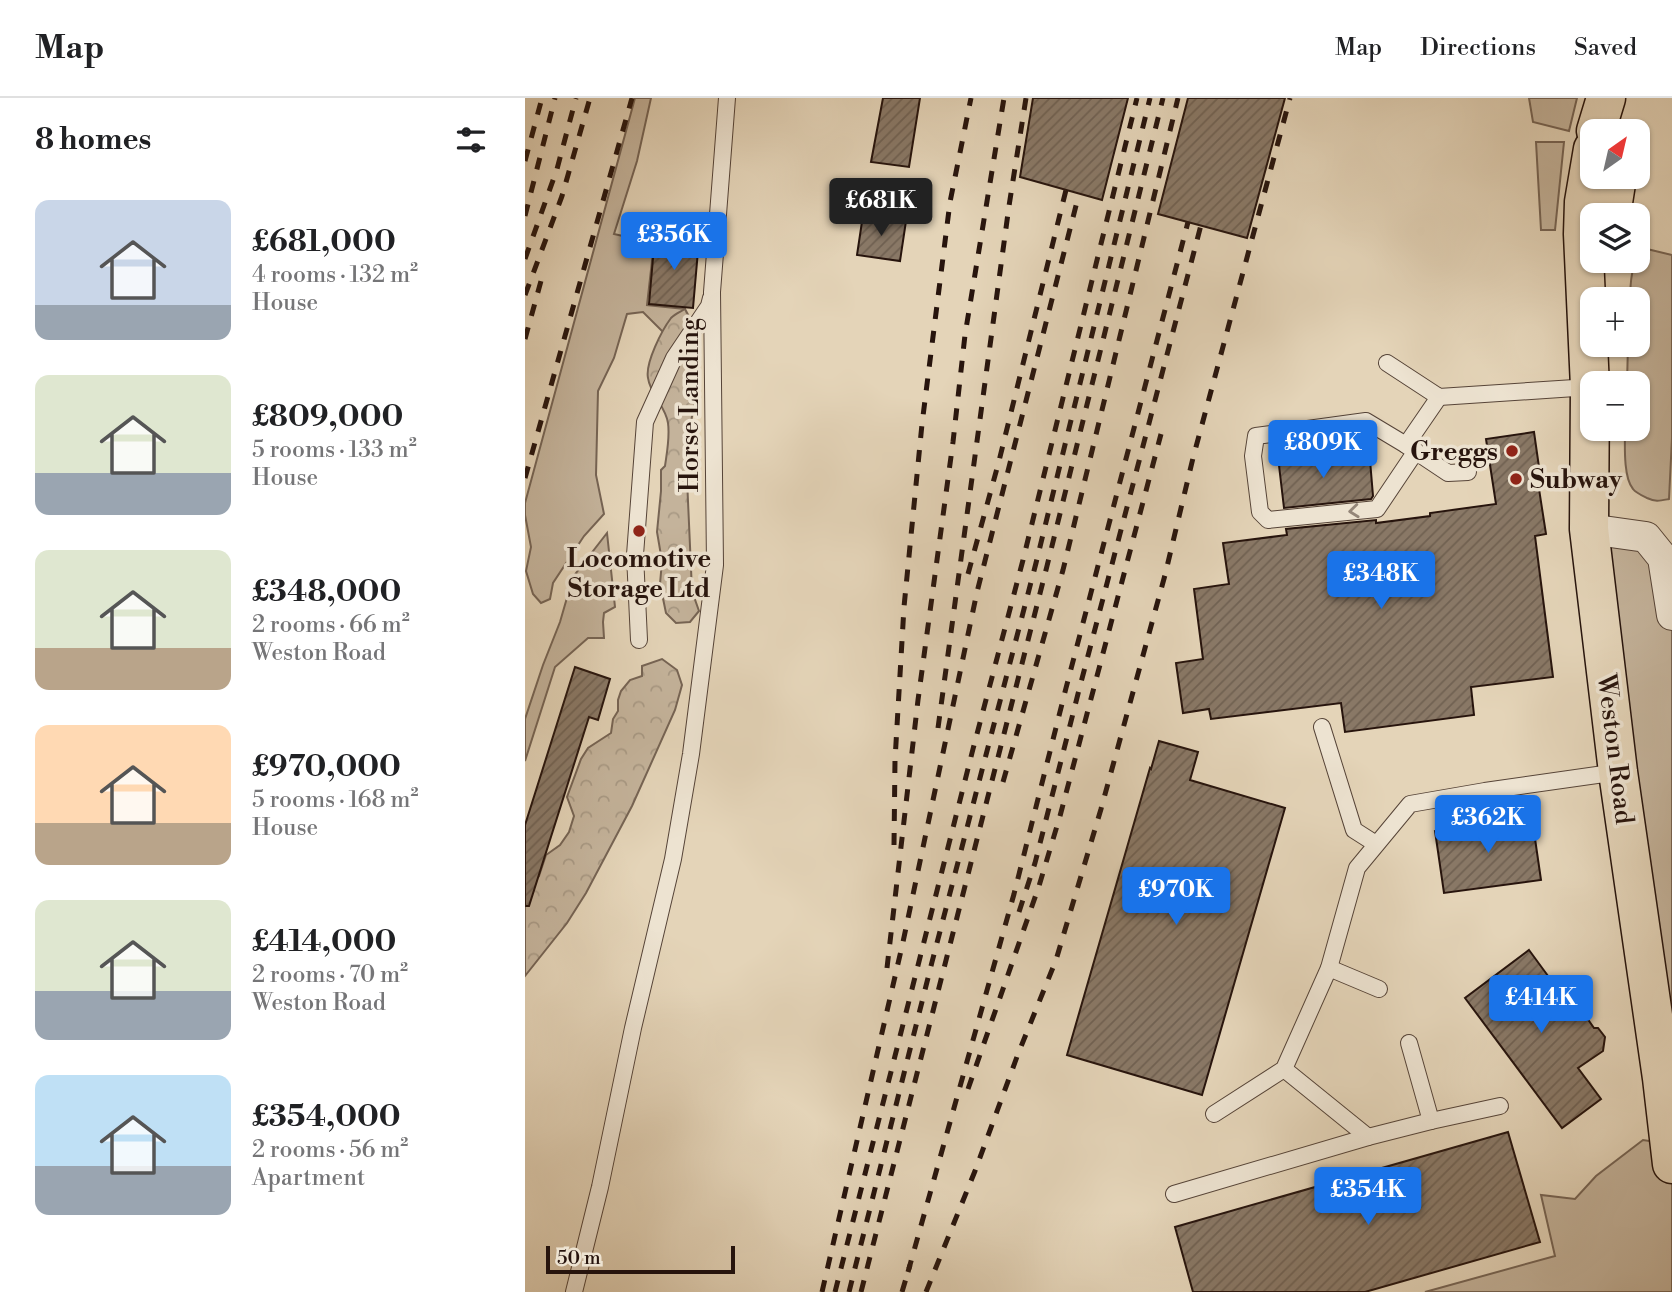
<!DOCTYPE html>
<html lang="en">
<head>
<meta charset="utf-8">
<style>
  body { margin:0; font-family:"Libre Bodoni",serif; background:#f6f6f6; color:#202124; height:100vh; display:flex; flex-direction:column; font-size:26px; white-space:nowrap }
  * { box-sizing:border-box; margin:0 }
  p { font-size:23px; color:#757577 }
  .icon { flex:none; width:38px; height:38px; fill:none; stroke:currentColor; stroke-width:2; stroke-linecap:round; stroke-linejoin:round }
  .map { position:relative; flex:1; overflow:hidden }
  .panel { display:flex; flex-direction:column; background:#fff; width:525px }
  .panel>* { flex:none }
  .needle { width:46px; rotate:34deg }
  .buttons { position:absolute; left:1055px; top:21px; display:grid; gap:14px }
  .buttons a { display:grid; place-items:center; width:70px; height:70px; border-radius:14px; background:#fff; box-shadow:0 2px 5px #0004; font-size:35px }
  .scale { position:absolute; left:21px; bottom:18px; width:189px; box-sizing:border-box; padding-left:7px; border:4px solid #27140d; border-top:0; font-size:19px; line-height:24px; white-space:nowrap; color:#27140d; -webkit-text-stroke:5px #ede3d1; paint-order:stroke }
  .price { position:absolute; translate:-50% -60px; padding:0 16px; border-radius:7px; background:#1a73e8; color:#fff; font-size:23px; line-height:46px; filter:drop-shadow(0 2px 4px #0008) }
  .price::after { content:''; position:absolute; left:50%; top:42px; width:21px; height:16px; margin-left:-10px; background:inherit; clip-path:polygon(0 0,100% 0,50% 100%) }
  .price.on { background:#222; color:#fff }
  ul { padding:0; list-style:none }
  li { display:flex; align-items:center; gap:21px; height:175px; padding:0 35px }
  li span { display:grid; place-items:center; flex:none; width:196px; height:140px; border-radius:14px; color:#555 }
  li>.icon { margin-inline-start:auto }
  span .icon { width:84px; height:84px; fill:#fffc; stroke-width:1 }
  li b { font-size:30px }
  h2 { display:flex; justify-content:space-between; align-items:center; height:84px; padding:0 35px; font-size:30px }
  header { display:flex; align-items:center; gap:42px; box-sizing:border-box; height:98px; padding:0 35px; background:#fff; border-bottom:2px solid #e0e0e0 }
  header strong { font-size:33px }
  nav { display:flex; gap:38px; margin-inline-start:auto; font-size:24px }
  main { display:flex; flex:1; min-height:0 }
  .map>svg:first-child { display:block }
  .green { fill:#c4b39b; stroke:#766454; stroke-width:2 }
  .forest { fill:url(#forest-crowns); stroke:#766454; stroke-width:2 }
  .building { fill:url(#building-hatch); stroke:#27140d; stroke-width:2 }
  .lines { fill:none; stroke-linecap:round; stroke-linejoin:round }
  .lane-casing { stroke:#564438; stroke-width:18 }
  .street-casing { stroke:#564438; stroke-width:32 }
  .primary-casing { stroke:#27140d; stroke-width:41 }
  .lane { stroke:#ede3d1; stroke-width:16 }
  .street { stroke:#ede3d1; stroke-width:30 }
  .primary { stroke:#e4d4b8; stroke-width:38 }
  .rail { stroke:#27140d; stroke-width:5; stroke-dasharray:12 12; stroke-linecap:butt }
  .oneway { stroke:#948679 }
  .poi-dot { fill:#8f2418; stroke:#ede3d1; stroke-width:2.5 }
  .labels { text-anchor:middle; stroke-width:7; stroke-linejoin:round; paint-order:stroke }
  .street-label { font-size:26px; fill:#27140d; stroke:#ede3d1 }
  .poi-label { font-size:26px; font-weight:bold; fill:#27140d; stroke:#ede3d1; text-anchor:end }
</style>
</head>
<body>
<header>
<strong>Map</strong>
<nav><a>Map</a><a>Directions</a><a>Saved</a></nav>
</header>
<main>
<section class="panel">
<h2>8 homes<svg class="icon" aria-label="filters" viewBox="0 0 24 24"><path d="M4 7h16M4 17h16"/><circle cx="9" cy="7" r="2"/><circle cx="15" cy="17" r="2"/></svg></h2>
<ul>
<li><span style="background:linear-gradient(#c9d6e8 75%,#9aa5b1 0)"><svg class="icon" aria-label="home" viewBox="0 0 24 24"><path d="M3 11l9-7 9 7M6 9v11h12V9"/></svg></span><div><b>£681,000</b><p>4 rooms · 132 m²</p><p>House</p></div></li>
<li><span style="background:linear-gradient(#dfe7d0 70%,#9aa5b1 0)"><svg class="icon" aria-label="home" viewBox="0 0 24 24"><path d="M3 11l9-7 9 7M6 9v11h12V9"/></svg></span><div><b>£809,000</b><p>5 rooms · 133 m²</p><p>House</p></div></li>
<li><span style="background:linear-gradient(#dfe7d0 70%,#b9a48a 0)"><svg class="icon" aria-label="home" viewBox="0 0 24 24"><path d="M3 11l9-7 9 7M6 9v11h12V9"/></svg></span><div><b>£348,000</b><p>2 rooms · 66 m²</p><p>Weston Road</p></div></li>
<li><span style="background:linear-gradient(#ffd9b3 70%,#b9a48a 0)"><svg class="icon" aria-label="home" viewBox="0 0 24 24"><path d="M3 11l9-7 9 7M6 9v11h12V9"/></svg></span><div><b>£970,000</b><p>5 rooms · 168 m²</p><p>House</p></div></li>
<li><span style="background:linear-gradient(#dfe7d0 65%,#9aa5b1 0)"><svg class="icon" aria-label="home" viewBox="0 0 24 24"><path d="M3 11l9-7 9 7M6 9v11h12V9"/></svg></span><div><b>£414,000</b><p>2 rooms · 70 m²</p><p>Weston Road</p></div></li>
<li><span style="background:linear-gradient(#bfe0f5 65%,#9aa5b1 0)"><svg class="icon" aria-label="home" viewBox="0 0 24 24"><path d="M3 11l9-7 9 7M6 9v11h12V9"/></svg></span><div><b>£354,000</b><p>2 rooms · 56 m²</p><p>Apartment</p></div></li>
</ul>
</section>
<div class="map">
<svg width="1147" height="1194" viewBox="0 0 1147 1194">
  <defs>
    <pattern id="forest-crowns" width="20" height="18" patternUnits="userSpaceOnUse" patternTransform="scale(1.75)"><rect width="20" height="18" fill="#c4b39b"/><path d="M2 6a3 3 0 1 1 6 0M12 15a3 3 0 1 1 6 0" fill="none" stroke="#a89984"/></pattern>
    <pattern id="building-hatch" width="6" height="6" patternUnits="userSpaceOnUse" patternTransform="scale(1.75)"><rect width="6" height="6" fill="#897866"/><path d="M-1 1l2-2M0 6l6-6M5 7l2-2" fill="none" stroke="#706152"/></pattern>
  </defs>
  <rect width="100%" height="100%" fill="#e4d4b8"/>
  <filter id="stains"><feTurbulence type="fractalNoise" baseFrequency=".00286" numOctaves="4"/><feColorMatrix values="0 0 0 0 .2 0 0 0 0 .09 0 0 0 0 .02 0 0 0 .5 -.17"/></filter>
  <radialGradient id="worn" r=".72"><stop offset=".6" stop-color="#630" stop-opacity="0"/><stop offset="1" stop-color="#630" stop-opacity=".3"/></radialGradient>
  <!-- green -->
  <g class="green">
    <path d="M110,0H126L112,63L89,136L129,145L122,207L160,211L156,232L138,234L118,214L102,216L89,260L73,293L71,377L79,416L59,438L28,485L25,501L16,505L8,496L1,473L6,449L0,417V405Z"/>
    <path d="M1004,0H1052L1044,33L1008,24Z"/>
    <path d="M1011,44H1039L1030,132H1016Z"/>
    <path d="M1122,151L1147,157V340L1144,401C1134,403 1131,404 1122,400C1118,398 1111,395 1108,391C1098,379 1100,346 1100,331H1113V285H1102L1103,247H1113V201H1105C1106,176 1105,170 1122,151Z"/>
    <path d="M1064,431L1121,439L1147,517V1194H900L1030,1158L1016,1097L1050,1101L1071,1078L1118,1042L1144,1046Z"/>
    <path d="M82,435L90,509L79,515L78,524L79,540H63L30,569L0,663V621L18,567L35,524L48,479Z"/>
  </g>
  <!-- forest -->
  <g class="forest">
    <path d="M160,211L168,226L152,257L169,272L174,285L164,333L161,358L167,493L174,513L165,524L151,525L141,515L135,486L137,463L132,434L136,393V372L140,368C142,354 145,339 143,325C141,309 125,296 123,280C120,265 137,232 146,220C150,216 155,214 160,211Z"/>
    <path d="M137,561L152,572L157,587L150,612L107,708L61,795L42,825L0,878V789L4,775L14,778L21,757L35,747L44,734L49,718L42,699L56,661L63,650L86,635L88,621L93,613V602L96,593L105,582L117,578V568Z"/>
  </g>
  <!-- building -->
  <g class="building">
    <path d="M358,0H395L384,69L346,64Z"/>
    <path d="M508,0H603L577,102L495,79Z"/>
    <path d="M663,0H760L722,140L633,116Z"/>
    <path d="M338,117L381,123L375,163L332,157Z"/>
    <path d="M130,137L174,141L168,210L124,206Z"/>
    <path d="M1009,334L1017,390L1014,391L1021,436L1010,438L1028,579L946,589L949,617L820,634L816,605L686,621L684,611L658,615L651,565L678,561L669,491L704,486L698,445L762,437L761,431L851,422V425L905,418V415L971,406L961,341Z"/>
    <path d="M810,353L812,365L845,362L848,398L846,401L759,410L753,359Z"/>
    <path d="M50,569L85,581L73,622L64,619L4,808H0V727Z"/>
    <path d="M634,643L673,654L665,682L760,710L677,997L542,957L625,670L626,671Z"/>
    <path d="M1007,720L1016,782L919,795L910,733L946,728V726L972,722L973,725Z"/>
    <path d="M1004,852L1037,897L1043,893L1069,930H1073L1080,939L1078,953L1053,970L1076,1001L1037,1030L940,900Z"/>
    <path d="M983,1034L1015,1144L840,1194H668L650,1129Z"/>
  </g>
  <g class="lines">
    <defs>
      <g id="lane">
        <path d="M862,265L914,299L1065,289"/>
        <path d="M881,347L914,299"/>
        <path d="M891,353L852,411L743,422L735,414L728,358L731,338L841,323L881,347L923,375L943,374"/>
        <path d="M114,542L110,457L120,324L149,260L184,208L186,200"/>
        <path d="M797,629L829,732L851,746"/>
        <path d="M804,870L854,891"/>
        <path d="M884,945L906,1023"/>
        <path d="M759,971L843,1039L906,1023L975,1008"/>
        <path d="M689,1016L759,971L804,870L832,770L885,706L960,693L1093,674"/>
        <path d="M649,1096L843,1039"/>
        <path d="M49,1194L75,1089L108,930L148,761L166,656L190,467L187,194L202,0"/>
      </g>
      <path id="street" d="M1064,431L1121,439L1138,460L1147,517"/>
      <g id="primary">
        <path d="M1071,33L1081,0"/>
        <path d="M1068,51L1059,104L1058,136L1065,289L1064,431L1093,674L1137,980L1147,1066"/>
        <path d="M1086,117L1092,79"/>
      </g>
    </defs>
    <!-- lane casing -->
    <use href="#lane" class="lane-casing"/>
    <!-- street casing -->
    <use href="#street" class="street-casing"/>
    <!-- primary casing -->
    <use href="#primary" class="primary-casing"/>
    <!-- lane -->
    <use href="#lane" class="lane"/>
    <!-- street -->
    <use href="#street" class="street"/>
    <!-- primary -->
    <use href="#primary" class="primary"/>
    <!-- rail -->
    <g class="rail">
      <path d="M0,63L17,0"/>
      <path d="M0,118L30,0"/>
      <path d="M0,161L32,71L51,0"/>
      <path d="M0,197L37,98L65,0"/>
      <path d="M0,241L19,172"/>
      <path d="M0,380L107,0"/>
      <path d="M443,476L474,363L541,92"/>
      <path d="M413,630L484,108L501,0"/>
      <path d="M478,684L538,472L653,0"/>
      <path d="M369,747L370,662L379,509L397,326L425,104L446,0"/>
      <path d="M494,814L510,765L554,592L676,127"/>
      <path d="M362,870L393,602L428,344L440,237L479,0"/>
      <path d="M443,991L514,788L535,718L636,336"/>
      <path d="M383,1174L489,796L541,590L663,124"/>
      <path d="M297,1194L378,844L452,494L554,96"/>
      <path d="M310,1194L448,651L498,462L612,0"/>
      <path d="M324,1194L407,864L511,465L625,0"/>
      <path d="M336,1194L522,468L638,0"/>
      <path d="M377,1194L385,1167"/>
      <path d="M401,1194L450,1073L493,956L531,862L576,711L640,477L668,360L765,0"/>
    </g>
  </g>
  <!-- one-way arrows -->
  <defs><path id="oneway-chevron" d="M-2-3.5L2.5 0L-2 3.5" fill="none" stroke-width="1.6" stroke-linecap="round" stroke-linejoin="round" transform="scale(1.75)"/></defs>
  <use class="oneway" href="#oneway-chevron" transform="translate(829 413) rotate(174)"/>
  <!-- markers -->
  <g class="poi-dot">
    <circle cx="987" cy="353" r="7"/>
    <circle cx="991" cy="381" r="7"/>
    <circle cx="114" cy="433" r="7"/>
  </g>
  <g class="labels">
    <!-- street labels -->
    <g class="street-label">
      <text transform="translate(164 307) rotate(-90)" y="9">Horse Landing</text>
      <text transform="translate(1091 651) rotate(83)" y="9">Weston Road</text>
    </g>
    <!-- poi labels -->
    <g class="poi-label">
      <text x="973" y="362">Greggs</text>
      <text x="1005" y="390" text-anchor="start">Subway</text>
      <text x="114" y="469" text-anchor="middle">Locomotive<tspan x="114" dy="30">Storage Ltd</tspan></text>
    </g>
  </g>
  <rect width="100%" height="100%" filter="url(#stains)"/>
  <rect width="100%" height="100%" fill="url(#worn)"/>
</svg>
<div class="buttons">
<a><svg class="needle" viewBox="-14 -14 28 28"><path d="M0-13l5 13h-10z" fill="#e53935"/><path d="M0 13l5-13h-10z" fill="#757577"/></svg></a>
<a><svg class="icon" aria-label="layers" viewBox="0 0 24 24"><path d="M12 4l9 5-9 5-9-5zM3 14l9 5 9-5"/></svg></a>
<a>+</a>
<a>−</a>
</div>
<div class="scale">50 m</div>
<b class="price on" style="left:356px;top:140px">£681K</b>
<b class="price" style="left:149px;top:174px">£356K</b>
<b class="price" style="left:798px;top:382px">£809K</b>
<b class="price" style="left:856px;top:513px">£348K</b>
<b class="price" style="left:963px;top:757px">£362K</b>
<b class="price" style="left:651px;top:829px">£970K</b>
<b class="price" style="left:1016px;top:937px">£414K</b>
<b class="price" style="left:843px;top:1129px">£354K</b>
</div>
</main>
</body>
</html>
